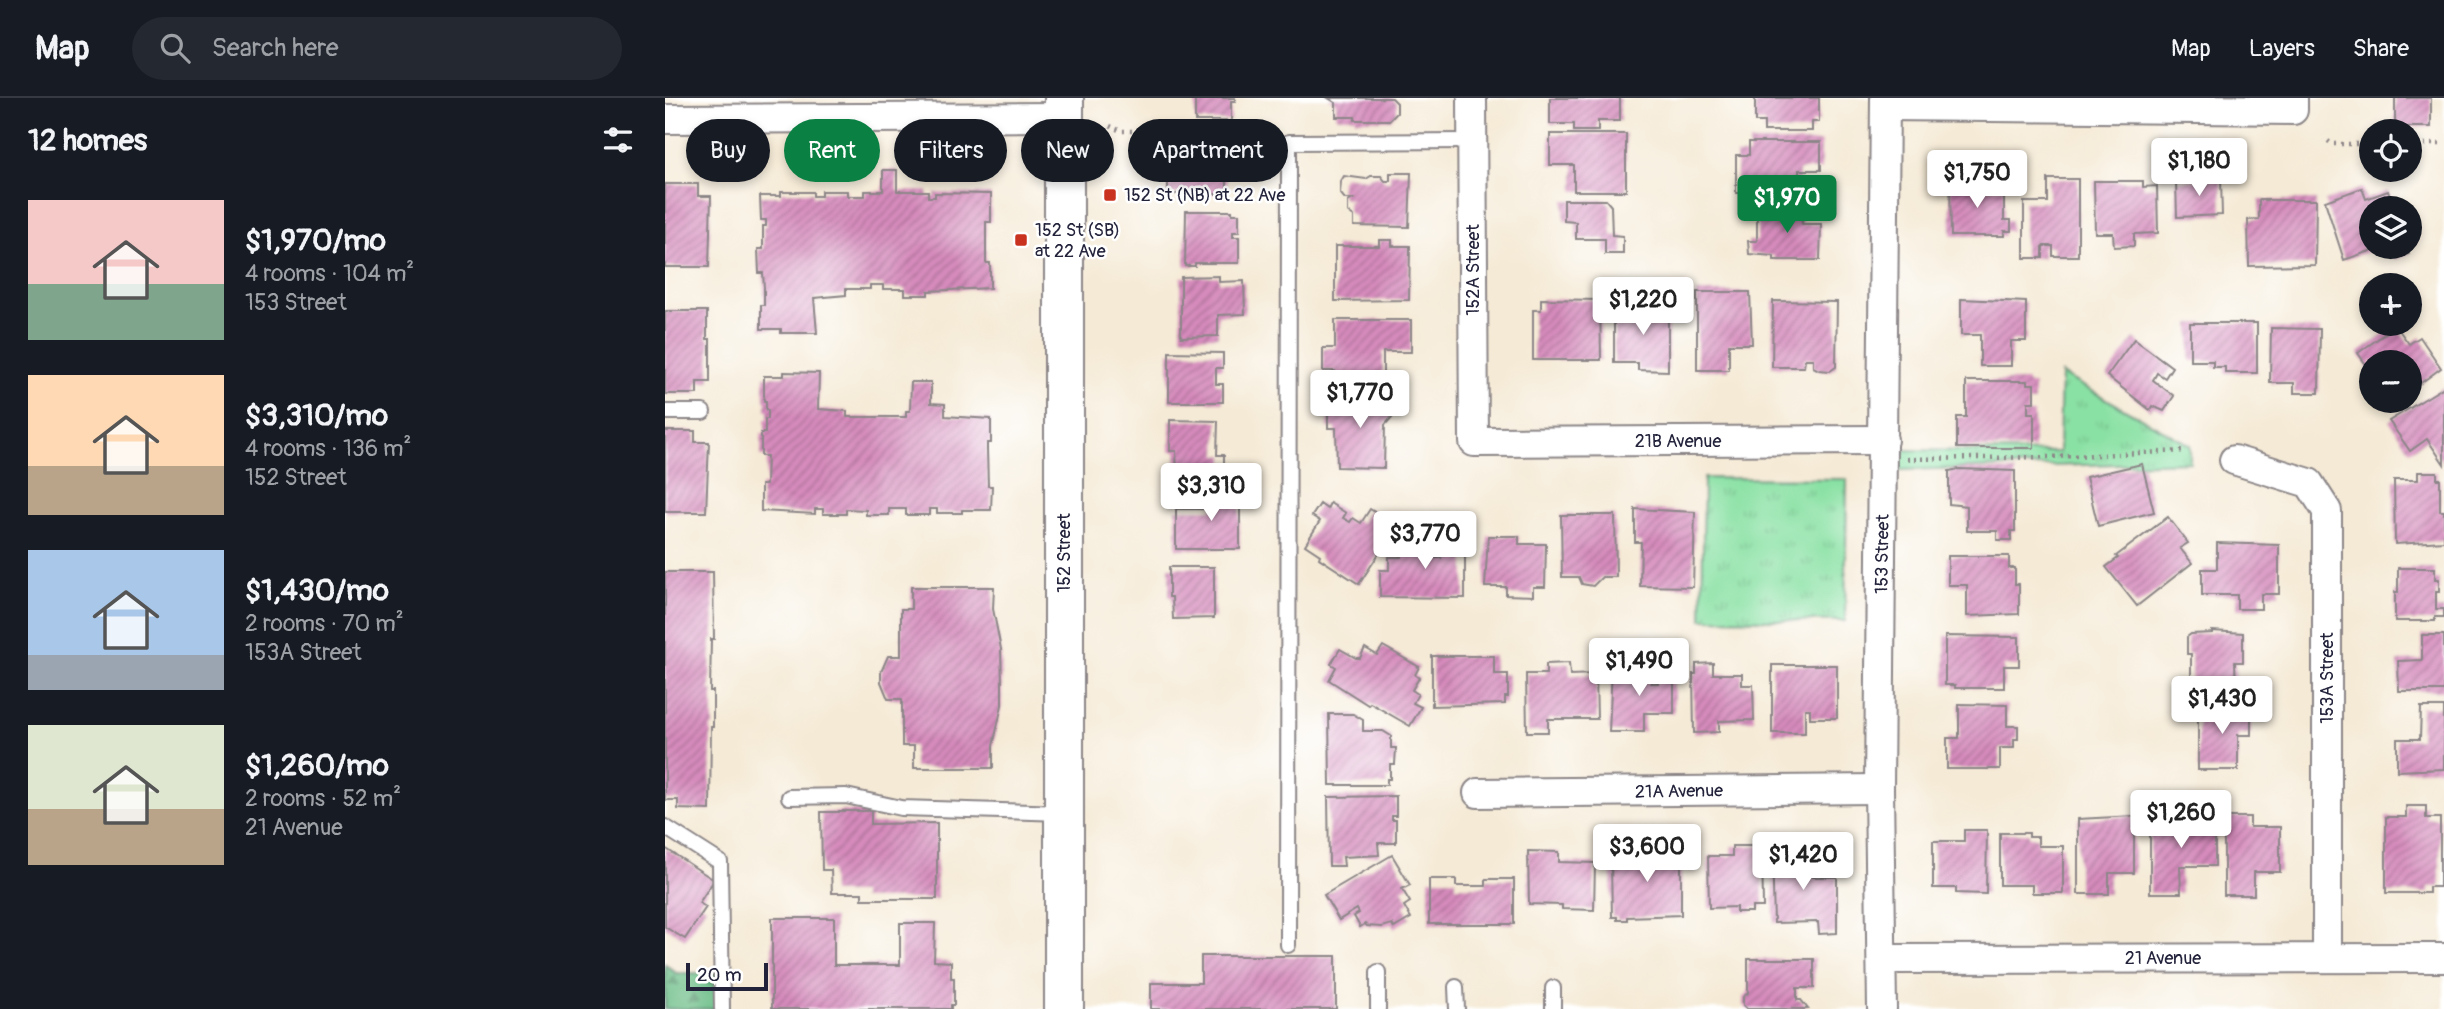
<!DOCTYPE html>
<html lang="en">
<head>
<meta charset="utf-8">
<style>
  body { margin:0; font-family:Pangolin,sans-serif; background:#242831; color:#f1f3f6; height:100vh; display:flex; flex-direction:column; font-size:26px; white-space:nowrap }
  * { box-sizing:border-box; margin:0 }
  p { font-size:23px; color:#9ea1a6 }
  .icon { flex:none; width:38px; height:38px; fill:none; stroke:currentColor; stroke-width:2; stroke-linecap:round; stroke-linejoin:round }
  .map { position:relative; flex:1; overflow:hidden }
  .details { display:flex; flex-direction:column; background:#171b24; width:665px }
  .details>* { flex:none }
  .hud { position:absolute; left:21px; top:21px; width:665px; height:63px; display:flex; gap:14px }
  .tools { position:absolute; left:1694px; top:21px; display:grid; gap:14px }
  .tools a { display:grid; place-items:center; width:63px; height:63px; border-radius:50%; background:#171b24; box-shadow:0 4px 10px #0003; font-size:35px }
  .scale { position:absolute; left:21px; bottom:18px; width:82px; box-sizing:border-box; padding-left:7px; border:4px solid #22223b; border-top:0; font-size:19px; line-height:24px; white-space:nowrap; color:#22223b; -webkit-text-stroke:5px #fff; paint-order:stroke }
  .price { position:absolute; translate:-50% -60px; padding:0 16px; border-radius:7px; background:#fff; color:#222; font-size:23px; line-height:46px; filter:drop-shadow(0 2px 4px #0008) }
  .price::after { content:''; position:absolute; left:50%; top:42px; width:21px; height:16px; margin-left:-10px; background:inherit; clip-path:polygon(0 0,100% 0,50% 100%) }
  .price.current { background:#0b8043; color:#fff }
  ul { padding:0; list-style:none }
  li { display:flex; align-items:center; gap:21px; height:175px; padding:0 28px }
  li span { display:grid; place-items:center; flex:none; width:196px; height:140px; border-radius:0px; color:#555 }
  li>.icon { margin-inline-start:auto }
  span .icon { width:84px; height:84px; fill:#fffc; stroke-width:1 }
  li b { font-size:30px }
  h2 { display:flex; justify-content:space-between; align-items:center; height:84px; padding:0 28px; font-size:30px }
  .chip { padding:0 24px; border-radius:32px; background:#171b24; box-shadow:0 4px 10px #0003; font-size:24px; line-height:63px }
  .chip.current { background:#0b8043; color:#fff }
  header { display:flex; align-items:center; gap:42px; box-sizing:border-box; height:98px; padding:0 35px; background:#171b24; border-bottom:2px solid #363941 }
  header strong { font-size:33px }
  nav { display:flex; gap:38px; margin-inline-start:auto; font-size:24px }
  .search { width:490px; height:63px; background:#242831; display:flex; align-items:center; gap:18px; box-sizing:border-box; padding:0 24px; border-radius:38px; color:#9ea1a6; font-size:26px }
  main { display:flex; flex:1; min-height:0 }
  .map>svg:first-child { display:block }
  .forest { fill:url(#forest-firs); stroke:#487062; stroke-width:2 }
  .park { fill:url(#park-tufts); stroke:#568270; stroke-width:2 }
  .building { fill:url(#building-hatch) }
  .lines { fill:none; stroke-linecap:round; stroke-linejoin:round }
  .lane-casing { stroke:#8c8688; stroke-width:18 }
  .street-casing { stroke:#8c8688; stroke-width:32 }
  .secondary-casing { stroke:#8c8688; stroke-width:42 }
  .path { stroke:#8c8688; stroke-width:4.5; stroke-dasharray:2 5; stroke-linecap:butt }
  .lane { stroke:#fff; stroke-width:14 }
  .street { stroke:#fff; stroke-width:28 }
  .secondary { stroke:#fff; stroke-width:38 }
  .poi-dot { fill:#c8321e; stroke:#fff; stroke-width:2.5 }
  .labels { text-anchor:middle; stroke-width:5; stroke-linejoin:round; paint-order:stroke }
  .poi-label { font-size:18px; fill:#22223b; stroke:#fff; text-anchor:start }
  .street-label { font-size:18px; fill:#22223b; stroke:#fff }
</style>
</head>
<body>
<header>
<strong>Map</strong>
<div class="search"><svg class="icon" aria-label="search" viewBox="0 0 24 24"><circle cx="10" cy="10" r="6"/><path d="M15 15l6 6"/></svg>Search here</div>
<nav><a>Map</a><a>Layers</a><a>Share</a></nav>
</header>
<main>
<section class="details">
<h2>12 homes<svg class="icon" aria-label="filters" viewBox="0 0 24 24"><path d="M4 7h16M4 17h16"/><circle cx="9" cy="7" r="2"/><circle cx="15" cy="17" r="2"/></svg></h2>
<ul>
<li><span style="background:linear-gradient(#f6c9c9 60%,#7fa58c 0)"><svg class="icon" aria-label="home" viewBox="0 0 24 24"><path d="M3 11l9-7 9 7M6 9v11h12V9"/></svg></span><div><b>$1,970/mo</b><p>4 rooms · 104 m²</p><p>153 Street</p></div></li>
<li><span style="background:linear-gradient(#ffd9b3 65%,#b9a48a 0)"><svg class="icon" aria-label="home" viewBox="0 0 24 24"><path d="M3 11l9-7 9 7M6 9v11h12V9"/></svg></span><div><b>$3,310/mo</b><p>4 rooms · 136 m²</p><p>152 Street</p></div></li>
<li><span style="background:linear-gradient(#a9c7e8 75%,#9aa5b1 0)"><svg class="icon" aria-label="home" viewBox="0 0 24 24"><path d="M3 11l9-7 9 7M6 9v11h12V9"/></svg></span><div><b>$1,430/mo</b><p>2 rooms · 70 m²</p><p>153A Street</p></div></li>
<li><span style="background:linear-gradient(#dfe7d0 60%,#b9a48a 0)"><svg class="icon" aria-label="home" viewBox="0 0 24 24"><path d="M3 11l9-7 9 7M6 9v11h12V9"/></svg></span><div><b>$1,260/mo</b><p>2 rooms · 52 m²</p><p>21 Avenue</p></div></li>
</ul>
</section>
<div class="map">
<svg width="1779" height="911" viewBox="0 0 1779 911">
  <defs>
    <pattern id="forest-firs" width="22" height="20" patternUnits="userSpaceOnUse" patternTransform="scale(1.75)"><rect width="22" height="20" fill="#6fbf8a"/><path d="M5 1l3.5 6h-7zM16 11l3.5 6h-7z" fill="#5b9b72"/></pattern>
    <pattern id="park-tufts" width="24" height="20" patternUnits="userSpaceOnUse" patternTransform="scale(1.75)"><rect width="24" height="20" fill="#8ae1a4"/><path d="M3 7l-1-3M5 7V3M7 7l1-3M15 17l-1-3M17 17v-4M19 17l1-3" fill="none" stroke="#77c18e"/></pattern>
    <pattern id="building-hatch" width="6" height="6" patternUnits="userSpaceOnUse" patternTransform="scale(1.75)"><rect width="6" height="6" fill="#d68bbc"/><path d="M-1 1l2-2M0 6l6-6M5 7l2-2" fill="none" stroke="#ad719a"/></pattern>
  </defs>
  <rect width="100%" height="100%" fill="#fff"/>
  <filter id="ink" filterUnits="userSpaceOnUse"><feTurbulence type="fractalNoise" baseFrequency=".0143" numOctaves="2"/><feDisplacementMap in="SourceGraphic" scale="14" xChannelSelector="R" yChannelSelector="G"/><feConvolveMatrix kernelMatrix="1 2 1 2 8 2 1 2 1" color-interpolation-filters="sRGB"/></filter>
  <filter id="wash" filterUnits="userSpaceOnUse"><feTurbulence type="fractalNoise" baseFrequency=".00686" numOctaves="4" result="noise"/><feDisplacementMap in="SourceGraphic" scale="28" xChannelSelector="R" yChannelSelector="G"/><feGaussianBlur stdDeviation="1.57" result="paint"/><feColorMatrix in="noise" values="0 0 0 0 0 0 0 0 0 0 0 0 0 0 0 0 0 1.4 0 .05"/><feComposite in="paint" operator="in"/></filter>
  <g filter="url(#wash)">
    <rect width="100%" height="100%" fill="#f5ead6"/>
    <!-- forest -->
    <path class="forest" d="M0,866L11,875H51V911H0Z"/>
    <!-- park -->
    <g class="park">
      <path d="M1396,276L1525,347V364L1235,372V352L1394,354Z"/>
      <path d="M1039,380L1182,381L1180,523L1037,521Z"/>
    </g>
    <g id="blocks">
      <!-- building -->
      <g class="building">
        <path d="M530,0H570V3H566V23H530Z"/>
        <path d="M663,0H727L732,5V15L725,22H690V19H671V5Z"/>
        <path d="M885,0H955V23H933V33H909V26H885Z"/>
        <path d="M1090,0H1154V24H1147V33H1099V24H1090Z"/>
        <rect x="1730" y="0" width="36" height="29"/>
        <path d="M885,36H961V93H909V67H885Z"/>
        <path d="M1084,44H1156V72H1134V94L1071,95V57H1084Z"/>
        <path d="M508,45H582L581,67H562V96H503V57H508Z"/>
        <path d="M218,72H232V93H263V99H270V95L326,96V124H321V165H325V190L263,193V197H240V191H218V187H205V191H181V197L149,200L152,235H116V231H96V207H99V190L98,175H94L93,151H98V128H101V122H96L95,98H116V94H148V98H156V93H182V98H200V93H218Z"/>
        <path d="M725,75H746L744,129L689,128V118L683,114V104L688,101H680L675,95L676,83L679,78L701,81L706,78H716L720,83H725Z"/>
        <path d="M1285,81H1314V90H1339V122H1346V133H1339V138H1286Z"/>
        <path d="M1383,81H1413V158H1388V148H1378V160H1359V104H1383Z"/>
        <path d="M1556,81L1557,117L1512,119L1511,83Z"/>
        <path d="M1429,83H1478V89L1492,88L1493,135L1469,136V148L1449,149L1448,135H1430Z"/>
        <path d="M0,86H33V98H46L44,169H0Z"/>
        <path d="M1697,90L1701,101L1723,93L1729,110H1706V149H1717L1679,162L1660,103Z"/>
        <path d="M899,102H941L946,108L947,137L958,138V156H940V141H911V124L899,123Z"/>
        <path d="M1594,102H1651L1650,167L1584,168L1583,122L1594,121Z"/>
        <path d="M1106,105H1136L1137,126H1156L1155,162H1109V158L1084,156L1083,143H1092V119H1106Z"/>
        <path d="M521,113H567V116H574V134H568V139H574V165H530V168H520Z"/>
        <path d="M714,142H727V148H745L744,202L670,203V148H714Z"/>
        <path d="M1724,149H1742L1744,156L1729,162Z"/>
        <path d="M554,178V184L579,183L580,216L553,217V238L516,239V179Z"/>
        <path d="M1032,194H1085L1087,246H1064V272H1032Z"/>
        <path d="M876,201L935,202L936,262H868V212H876Z"/>
        <path d="M1296,201L1361,204V243H1346V268H1315V237H1296Z"/>
        <path d="M1108,203L1172,204L1171,269L1165,273L1154,272L1148,269V261H1140L1139,269H1107Z"/>
        <path d="M972,205H1003V273L973,272V265H949V214H972Z"/>
        <path d="M0,213H42V241H45V284H32V296H0Z"/>
        <path d="M670,222H746V254H718V286H686V294H672L670,273H658V250H670Z"/>
        <path d="M1525,225H1592V275H1560V269H1548V263H1525Z"/>
        <path d="M1731,228L1744,246L1755,239L1776,270L1745,293V264H1706V274L1693,255Z"/>
        <path d="M1606,230L1655,231L1654,295H1629V285H1605Z"/>
        <path d="M1469,241L1507,269L1500,280L1492,275L1488,282L1509,298L1499,313L1487,308L1485,312L1442,278Z"/>
        <path d="M504,254L558,255V270H551V286H558V304H504Z"/>
        <path d="M119,274L154,275L153,311L182,313V319H241V313H245L246,284H266V305L280,306V318L326,321V345H322V351L323,388H327L326,412H297V415H272V411H264V417H241V411H224V417H201V412L181,411V416H158V411H150V416L96,413V387H101L102,358H96V335H100V321H103V312H101V303H99V278H119Z"/>
        <path d="M1301,283H1362V286H1369V304H1363V315H1369V350H1292V319H1301Z"/>
        <path d="M1779,289V366L1762,341L1745,353L1724,323Z"/>
        <path d="M721,298L727,308V319L720,327L719,370L672,369L671,330H663V299Z"/>
        <path d="M505,322L553,323L552,357H559V371L512,373L511,353H505Z"/>
        <path d="M0,333H30V344H44L41,414H0Z"/>
        <path d="M1477,366L1489,414L1433,428L1421,379Z"/>
        <path d="M1294,371L1350,373V433H1346V442H1332V433H1302V408L1284,406V373Z"/>
        <path d="M1753,374H1772V381H1775V413H1779V443L1730,446L1729,382H1753Z"/>
        <path d="M554,385H570V398H575V451H511V411H548V398H554Z"/>
        <path d="M665,405L681,415L678,420L685,424L688,420L696,425L705,411L732,428L694,486L654,460L655,457L640,447L655,423L647,418L655,406L662,411Z"/>
        <path d="M970,411L1030,414L1028,489L975,488L976,444H970Z"/>
        <path d="M896,417H950L951,479H937L928,488L917,486L914,479H897Z"/>
        <path d="M1503,419L1523,445L1515,450L1527,465L1472,508L1441,469L1453,460L1451,458Z"/>
        <path d="M736,438H767V460H776V445H800V500L715,499V472H724V459H736Z"/>
        <path d="M823,438H854V446H881L880,489H868V498L841,497V489H820Z"/>
        <path d="M1552,445L1614,447V496H1596V511H1572V497H1537V471H1552Z"/>
        <path d="M1283,458H1344V470H1350V486H1354V516L1302,518V487H1283Z"/>
        <path d="M504,469H549V520L508,521L507,499H504Z"/>
        <path d="M1733,470H1770V481H1774V494H1771V511H1779V519H1770V523H1730V494H1733Z"/>
        <path d="M0,474H48L49,541H46L45,593H48V629H46L45,712L13,711V702H0Z"/>
        <path d="M246,489H329L328,511L336,551L337,587V607L328,648V670H249V648H237V601H223L216,584V574L223,558H236V511H246Z"/>
        <path d="M1547,533L1578,535V564H1570L1571,592H1526V556H1522V539L1526,536L1547,535Z"/>
        <path d="M1757,537H1779V593H1734L1733,563L1757,562Z"/>
        <path d="M1280,538L1354,539V568H1339V590H1290V587H1280Z"/>
        <path d="M718,548L754,569L750,577L754,580L747,592L753,596L748,605L756,609L745,628L705,605L703,607L664,582L671,569L666,566L675,551L691,560H695L700,550L712,557Z"/>
        <path d="M767,558H829V576H843V599H840V606L767,608Z"/>
        <path d="M904,565L905,577L931,576L932,621H883V634H862L861,576H881V566Z"/>
        <path d="M1048,565V576H1077V587H1088L1089,622L1054,623V634L1029,635L1028,576H1031V566Z"/>
        <path d="M1107,567H1172V620H1145V611H1140V635H1107Z"/>
        <path d="M947,571H986V585H993L992,572H1007V585H1009V615H979V634H944Z"/>
        <path d="M1294,606L1342,607V628H1353V641H1349V650H1335V671H1282V640H1294Z"/>
        <path d="M1569,606L1586,607V637H1573V672H1533V609L1569,608Z"/>
        <path d="M1756,609H1779V671L1732,673V641H1755Z"/>
        <path d="M664,616H688L698,622V633H718L726,638V650H731L730,666H725V681H722V687H665Z"/>
        <path d="M731,698V718H727V722H731V745H713L714,757L678,759L679,768H664L663,699Z"/>
        <path d="M1741,708H1761V720H1775V789H1764V795H1721V719H1741Z"/>
        <path d="M174,713H206V726L272,725V801H197V795H167L166,772H157L156,714H174Z"/>
        <path d="M1521,714H1550V768H1515L1516,795H1485V728H1521Z"/>
        <path d="M1469,718V775H1444V796H1413V721Z"/>
        <path d="M1559,719H1585V729H1615V774H1589V797H1559Z"/>
        <path d="M1299,732H1322L1321,796L1291,795V790H1268V743H1299Z"/>
        <path d="M1335,735H1364V739H1373V748H1398V795H1367V787H1335Z"/>
        <path d="M1067,748H1097L1098,809H1087V814H1071V809L1044,810L1043,758H1067Z"/>
        <path d="M0,750L49,782L34,805L41,809L20,841L0,829Z"/>
        <path d="M985,750H1016V817L962,819V822H952V819H947L946,764H949V756H985Z"/>
        <path d="M1107,751H1140L1141,754H1147V779H1172V835L1154,836L1153,824L1109,825Z"/>
        <path d="M863,753L894,754V764L930,765L929,812L897,811V807L864,806Z"/>
        <path d="M727,757L745,787L737,791L745,804L739,808L746,820L729,830L727,826L717,829L702,828L700,826L695,829L689,818L694,815L692,811L674,822L659,797Z"/>
        <path d="M764,781H791V788H821V781H849V826H764Z"/>
        <path d="M107,820H169V867H235V825H270L269,863L286,864V880H289V907H286V911H107Z"/>
        <path d="M536,858H671V911H486V885H536Z"/>
        <path d="M1083,861H1149V890H1132V902H1136L1143,911H1082L1078,907V899L1083,895Z"/>
      </g>
    </g>
  </g>
  <g filter="url(#ink)">
    <use href="#blocks" fill-opacity="0" stroke="#8c8688" stroke-width="2"/>
    <g class="lines">
      <defs>
        <g id="lane">
          <path d="M0,314H38"/>
          <path d="M124,699L181,698L236,710L398,715"/>
          <path d="M0,729L55,764L57,911"/>
          <path d="M623,847L624,44L807,43"/>
          <path d="M713,874V911"/>
          <path d="M791,889L792,911"/>
          <path d="M888,890V911"/>
        </g>
        <g id="street">
          <path d="M807,0L809,344L1218,342"/>
          <path d="M1220,8L1628,12V0"/>
          <path d="M0,21L399,19"/>
          <path d="M1569,362L1644,385L1662,413V860"/>
          <path d="M813,695L1214,691"/>
          <path d="M1217,861L1779,860"/>
          <path d="M1217,911L1214,691L1220,0"/>
        </g>
        <path id="secondary" d="M399,0V911"/>
      </defs>
      <!-- lane casing -->
      <use href="#lane" class="lane-casing"/>
      <!-- street casing -->
      <use href="#street" class="street-casing"/>
      <!-- secondary casing -->
      <use href="#secondary" class="secondary-casing"/>
      <!-- path -->
      <g class="path">
        <path d="M445,28L456,33L608,34"/>
        <path d="M1663,43L1667,46H1706"/>
        <path d="M1745,46H1779"/>
        <path d="M1242,361L1386,359L1520,353"/>
      </g>
      <!-- lane -->
      <use href="#lane" class="lane"/>
      <!-- street -->
      <use href="#street" class="street"/>
      <!-- secondary -->
      <use href="#secondary" class="secondary"/>
    </g>
  </g>
  <!-- markers -->
  <g class="poi-dot">
    <rect x="438" y="90" width="14" height="14" rx="3.5"/>
    <rect x="349" y="135" width="14" height="14" rx="3.5"/>
  </g>
  <g class="labels">
    <!-- poi labels -->
    <g class="poi-label">
      <text x="459" y="103">152 St (NB) at 22 Ave</text>
      <text x="370" y="138">152 St (SB)<tspan x="370" dy="21">at 22 Ave</tspan></text>
    </g>
    <!-- street labels -->
    <g class="street-label">
      <text transform="translate(808 172) rotate(-90)" y="6">152A Street</text>
      <text x="1013" y="349">21B Avenue</text>
      <text transform="translate(399 455) rotate(-90)" y="6">152 Street</text>
      <text transform="translate(1217 456) rotate(-89)" y="6">153 Street</text>
      <text transform="translate(1662 580) rotate(-90)" y="6">153A Street</text>
      <text transform="translate(1014 693) rotate(-1)" y="6">21A Avenue</text>
      <text x="1498" y="866">21 Avenue</text>
    </g>
  </g>
</svg>
<div class="tools">
<a><svg class="icon" aria-label="locate" viewBox="0 0 24 24"><circle cx="12" cy="12" r="6"/><path d="M12 2v4M12 18v4M2 12h4M18 12h4"/></svg></a>
<a><svg class="icon" aria-label="layers" viewBox="0 0 24 24"><path d="M12 4l9 5-9 5-9-5zM3 14l9 5 9-5"/></svg></a>
<a>+</a>
<a>−</a>
</div>
<div class="scale">20 m</div>
<b class="price" style="left:1534px;top:100px">$1,180</b>
<b class="price" style="left:1312px;top:112px">$1,750</b>
<b class="price current" style="left:1122px;top:137px">$1,970</b>
<b class="price" style="left:978px;top:239px">$1,220</b>
<b class="price" style="left:695px;top:332px">$1,770</b>
<b class="price" style="left:546px;top:425px">$3,310</b>
<b class="price" style="left:760px;top:473px">$3,770</b>
<b class="price" style="left:974px;top:600px">$1,490</b>
<b class="price" style="left:1557px;top:638px">$1,430</b>
<b class="price" style="left:1516px;top:752px">$1,260</b>
<b class="price" style="left:982px;top:786px">$3,600</b>
<b class="price" style="left:1138px;top:794px">$1,420</b>
<div class="hud">
<a class="chip">Buy</a>
<a class="chip current">Rent</a>
<a class="chip">Filters</a>
<a class="chip">New</a>
<a class="chip">Apartment</a>
</div>
</div>
</main>
</body>
</html>
